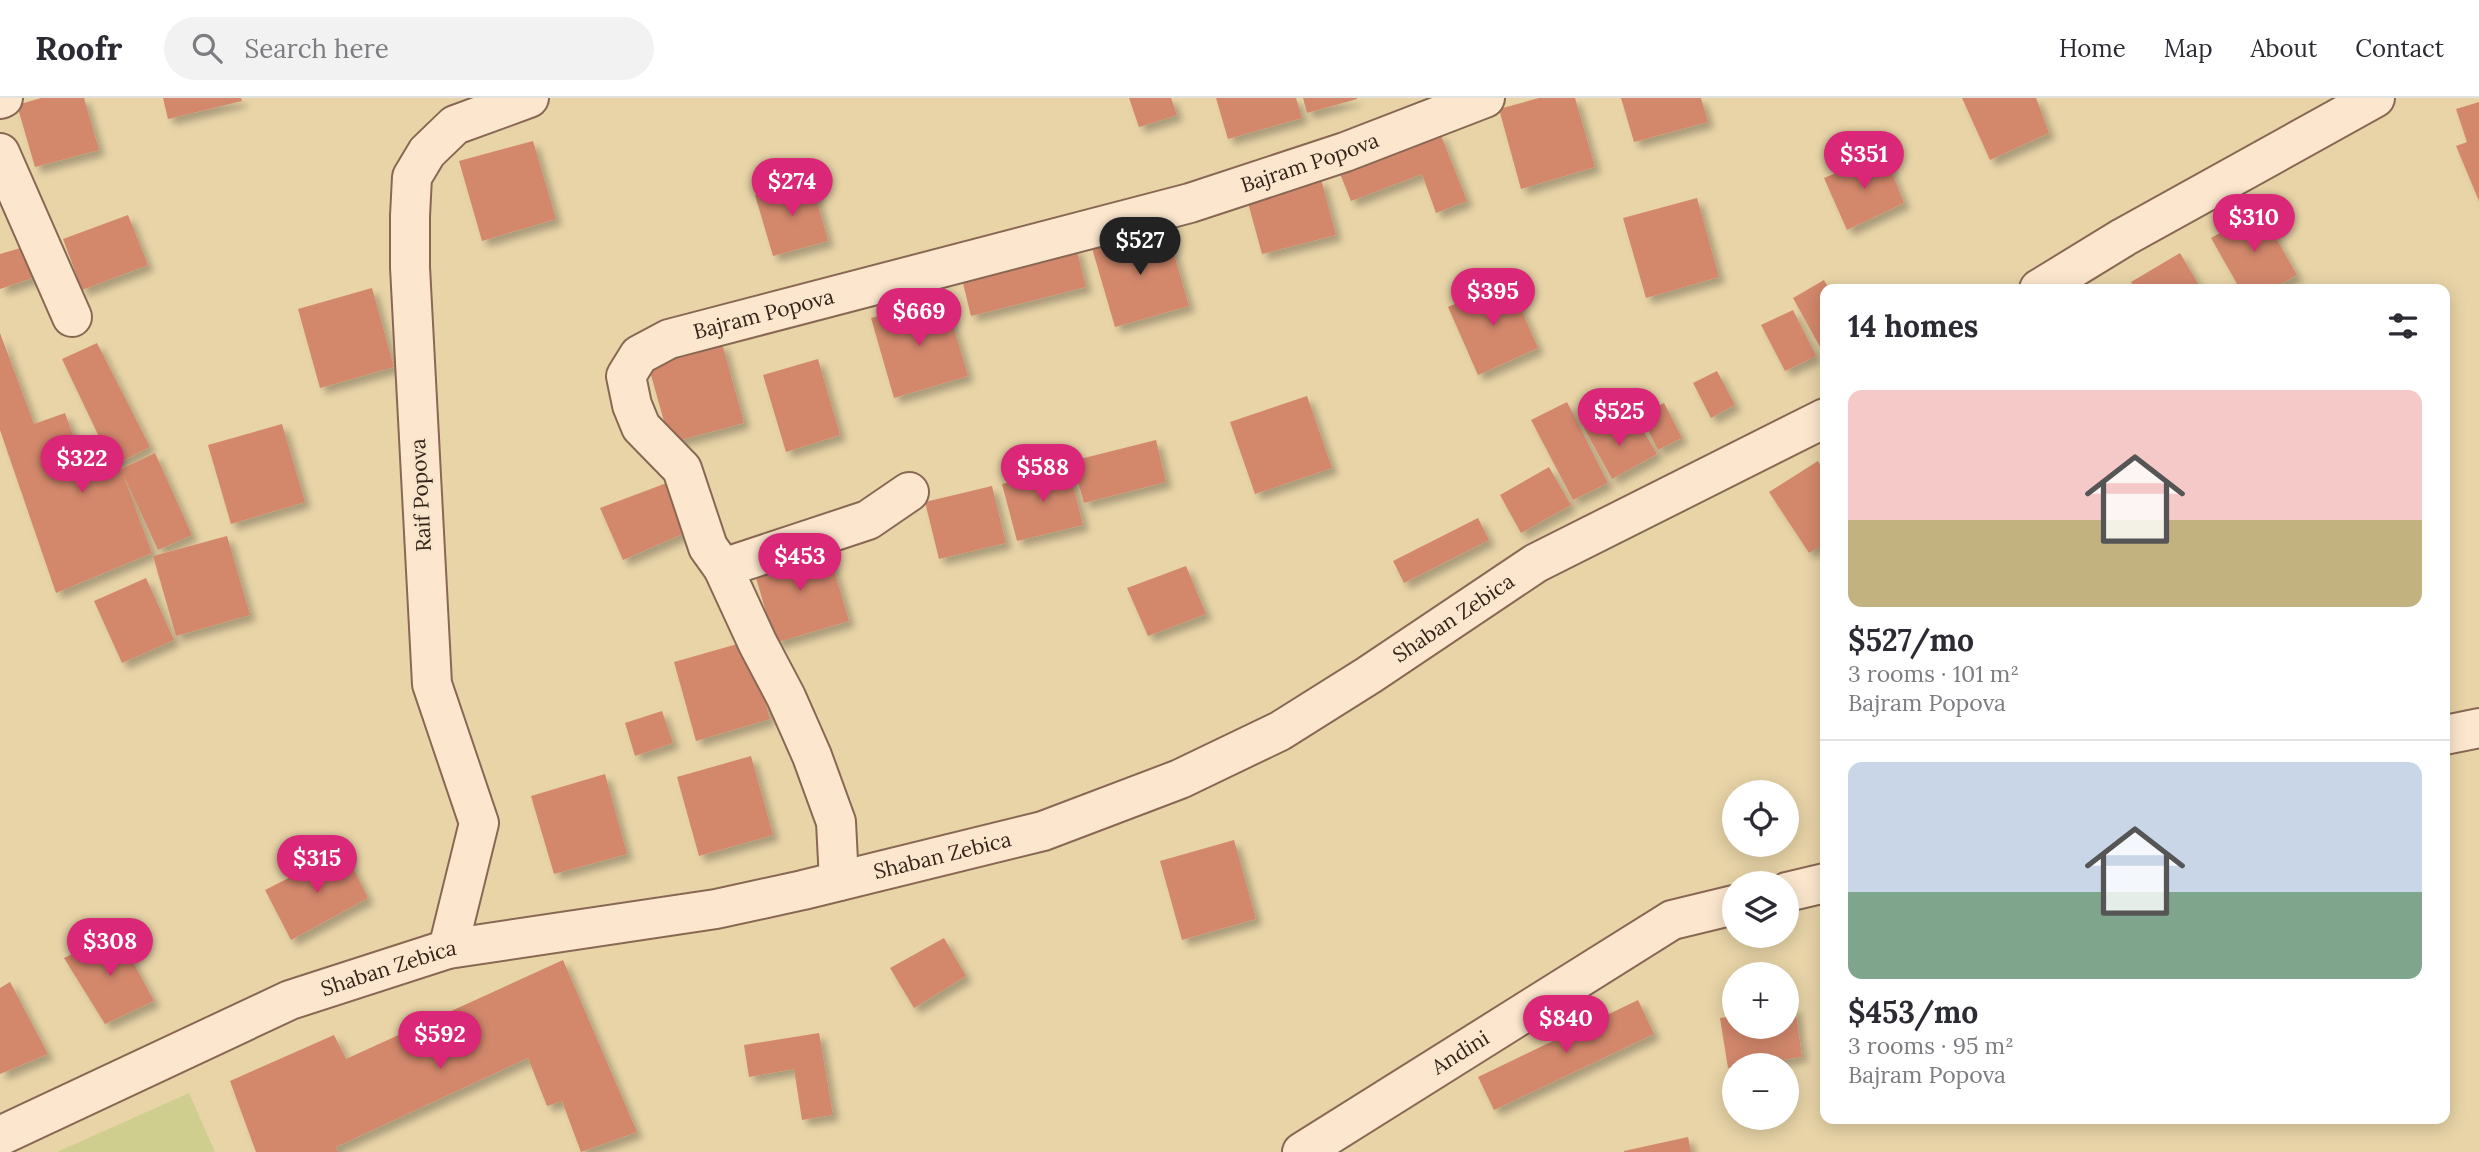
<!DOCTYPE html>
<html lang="en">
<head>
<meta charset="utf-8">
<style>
  body { margin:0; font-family:Lora,serif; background:#f2f2f3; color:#2b2b33; height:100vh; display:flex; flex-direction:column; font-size:26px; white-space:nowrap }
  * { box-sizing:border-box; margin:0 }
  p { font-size:23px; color:#7c7c81 }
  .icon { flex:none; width:38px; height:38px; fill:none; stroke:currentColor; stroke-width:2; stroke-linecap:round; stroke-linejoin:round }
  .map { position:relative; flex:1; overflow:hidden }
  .sheet { position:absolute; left:1820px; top:186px; width:630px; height:840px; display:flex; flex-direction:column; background:#fff; border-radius:14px; box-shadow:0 4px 18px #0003 }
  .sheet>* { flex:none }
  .tools { position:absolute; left:1722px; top:682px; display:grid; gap:14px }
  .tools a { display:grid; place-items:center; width:77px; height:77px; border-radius:50%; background:#fff; box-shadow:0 4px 18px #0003; font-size:35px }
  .price { position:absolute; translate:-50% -60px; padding:0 16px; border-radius:24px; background:#db2777; color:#fff; font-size:23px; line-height:46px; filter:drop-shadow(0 2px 4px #0008) }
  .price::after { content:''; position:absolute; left:50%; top:42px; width:21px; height:16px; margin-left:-10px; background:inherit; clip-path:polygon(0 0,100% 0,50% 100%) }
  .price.active { background:#222; color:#fff }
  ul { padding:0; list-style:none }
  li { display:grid; align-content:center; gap:14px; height:371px; padding:0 28px }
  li+li { border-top:2px solid #e1e1e2 }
  li span { display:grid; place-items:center; height:217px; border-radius:14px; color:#555 }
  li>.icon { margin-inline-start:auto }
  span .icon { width:126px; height:126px; fill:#fffc; stroke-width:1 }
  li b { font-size:30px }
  h2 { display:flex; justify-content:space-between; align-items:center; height:84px; padding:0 28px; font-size:30px }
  header { display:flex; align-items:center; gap:42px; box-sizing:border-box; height:98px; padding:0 35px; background:#fff; border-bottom:2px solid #e1e1e2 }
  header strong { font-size:33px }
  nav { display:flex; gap:38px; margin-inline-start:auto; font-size:24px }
  .search { width:490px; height:63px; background:#f2f2f3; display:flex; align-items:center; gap:18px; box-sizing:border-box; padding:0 24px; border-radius:38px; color:#7c7c81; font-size:26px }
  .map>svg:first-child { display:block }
  .farmland { fill:#e8d4a7; fill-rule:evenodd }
  .green { fill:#d0ce8e }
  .building { fill:#d3886c; filter:url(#shadow) }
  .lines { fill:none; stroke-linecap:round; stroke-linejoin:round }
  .minor-casing { stroke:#896853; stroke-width:42 }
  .minor { stroke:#fce7ce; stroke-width:38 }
  .labels { text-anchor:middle; stroke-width:5; stroke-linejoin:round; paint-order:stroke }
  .street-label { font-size:21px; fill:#37231a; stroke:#f8e4ca }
</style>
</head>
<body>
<header>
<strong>Roofr</strong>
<div class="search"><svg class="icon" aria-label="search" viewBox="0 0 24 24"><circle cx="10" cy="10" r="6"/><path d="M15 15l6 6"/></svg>Search here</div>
<nav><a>Home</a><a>Map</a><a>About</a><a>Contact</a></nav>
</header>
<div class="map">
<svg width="2479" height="1054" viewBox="0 0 2479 1054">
  <defs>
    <filter id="shadow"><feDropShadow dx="6" dy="6" stdDeviation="3.5" flood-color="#0004"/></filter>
  </defs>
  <rect width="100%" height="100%" fill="#f1d9ba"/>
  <!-- farmland -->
  <path class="farmland" d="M0,0H2479V1054H0ZM1825,191H2445V1020H1825ZM1734,695H1787V747H1734ZM1734,786H1787V838H1734ZM1734,877H1787V929H1734ZM1734,968H1787V1020H1734Z"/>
  <!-- green -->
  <path class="green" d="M189,995L215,1054H57Z"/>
  <!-- building -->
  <g class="building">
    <path d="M41,0H84L99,52L35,69L17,7Z"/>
    <path d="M163,0H241L242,3L168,21Z"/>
    <path d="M1129,0H1171L1177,17L1139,29Z"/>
    <path d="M1216,0H1296L1302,20L1228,41Z"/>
    <path d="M1303,0H1357V1L1307,15Z"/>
    <path d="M1539,0H1575L1595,69L1521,91L1499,11Z"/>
    <path d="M1621,0H1701L1708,24L1634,44Z"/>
    <path d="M1962,0H2036L2049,35L1990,62Z"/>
    <path d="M2479,4V103L2456,48L2467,44L2456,11Z"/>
    <path d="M1440,35L1467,103L1436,115L1422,76L1351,103L1339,73Z"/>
    <path d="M533,43L556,121L482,143L459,63Z"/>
    <path d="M1884,55L1904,105L1847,132L1824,80Z"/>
    <path d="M811,81L828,143L773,158L755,97Z"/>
    <path d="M1321,81L1336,137L1262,156L1247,101Z"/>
    <path d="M1697,100L1719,179L1646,200L1623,120Z"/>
    <path d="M2260,112L2297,177L2273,191H2240L2211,140Z"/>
    <path d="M128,117L148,167L82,192L63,141Z"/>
    <path d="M1166,129L1189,208L1115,229L1092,150Z"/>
    <path d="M31,147L41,177L0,191V156Z"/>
    <path d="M1076,149L1086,189L971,218L961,177Z"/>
    <path d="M2180,155L2201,191H2135L2131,184Z"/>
    <path d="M1824,182L1829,191H1825V258L1793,200Z"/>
    <path d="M1509,183L1538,250L1478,277L1448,209Z"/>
    <path d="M372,190L394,269L320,290L298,211Z"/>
    <path d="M945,200L968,278L894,300L871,220Z"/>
    <path d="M1793,212L1816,258L1785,273L1761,227Z"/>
    <path d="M0,235L34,326L65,315L89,382L121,371L155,355L192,437L158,452L123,376L152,455L56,495L0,332Z"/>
    <path d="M97,245L150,349L113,368L62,261Z"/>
    <path d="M722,245L744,325L670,345L648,266Z"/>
    <path d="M818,261L840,337L786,354L763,277Z"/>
    <path d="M1717,273L1735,307L1711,320L1693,285Z"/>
    <path d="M1307,298L1332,370L1255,396L1230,324Z"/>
    <path d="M1567,304L1608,385L1573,402L1531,322Z"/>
    <path d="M1664,305L1682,340L1658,352L1640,317Z"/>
    <path d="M1604,319L1617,342L1641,329L1657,356L1612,381L1584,330Z"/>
    <path d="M282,326L305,404L231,426L208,347Z"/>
    <path d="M1156,342L1166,384L1084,405L1072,363Z"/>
    <path d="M1818,363L1825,375V445L1809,455L1769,394Z"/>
    <path d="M1549,369L1571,407L1521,435L1500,397Z"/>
    <path d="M1069,370L1083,427L1017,443L1002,386Z"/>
    <path d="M672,383L687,434L623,462L600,410Z"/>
    <path d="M992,388L1006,445L939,461L925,404Z"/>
    <path d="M1478,420L1489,442L1404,485L1393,463Z"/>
    <path d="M227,438L250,517L176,538L153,458Z"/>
    <path d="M826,445L849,523L775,545L752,466Z"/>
    <path d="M1186,468L1206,516L1148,538L1127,490Z"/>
    <path d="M146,480L174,542L122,565L94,503Z"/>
    <path d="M748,543L770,621L696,643L674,564Z"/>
    <path d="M662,613L673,645L635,658L625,625Z"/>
    <path d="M751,658L773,737L699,758L677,679Z"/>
    <path d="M605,676L627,756L554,776L531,698Z"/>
    <path d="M1234,742L1256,821L1182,842L1160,763Z"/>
    <path d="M344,752L368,800L291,842L265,792Z"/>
    <path d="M117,834L154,903L105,926L64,860Z"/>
    <path d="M944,840L966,878L914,910L890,870Z"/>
    <path d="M563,862L637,1034L581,1054L562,1003L547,1008L528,960L336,1049L338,1054H256L230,983L334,937L346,961Z"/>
    <path d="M10,884L48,956L0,976V890Z"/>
    <path d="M1638,902L1654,936L1494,1012L1478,979Z"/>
    <path d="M1795,909L1802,959L1728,970L1720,920L1734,918V929H1787V910Z"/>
    <path d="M819,935L833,1017L802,1022L794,971L749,979L744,947Z"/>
    <path d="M1688,1039L1691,1054H1624V1053Z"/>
  </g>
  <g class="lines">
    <defs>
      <g id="minor">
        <path d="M0,1L3,0"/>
        <path d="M0,55L72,219"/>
        <path d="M2039,191L2124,139L2375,0"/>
        <path d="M723,470L868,422L909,394"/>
        <path d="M2445,637L2479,630"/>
        <path id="s1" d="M839,783L836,724L812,658L786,599L758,546L723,470L708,449L682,371L641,329L632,307L626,278L639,257L669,241L1190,105L1345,54L1485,0"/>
        <path d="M1787,794L1825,785"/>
        <path d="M448,851L479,725L432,586L410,169V118L412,79L427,54L455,27L529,0"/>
        <path id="s2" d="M0,1038L290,902L448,851L716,811L803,792L1043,733L1180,681L1280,633L1369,577L1536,465L1825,320"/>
        <path id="s3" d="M1302,1054L1672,822L1734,807"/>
      </g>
    </defs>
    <!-- minor casing -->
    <use href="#minor" class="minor-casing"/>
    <!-- minor -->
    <use href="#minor" class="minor"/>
  </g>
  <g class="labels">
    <!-- street labels -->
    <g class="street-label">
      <text dy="7" stroke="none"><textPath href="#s1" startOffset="1281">Bajram Popova</textPath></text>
      <text dy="7" stroke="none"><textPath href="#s1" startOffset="714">Bajram Popova</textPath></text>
      <text transform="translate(421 397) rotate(-93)" y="7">Raif Popova</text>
      <text dy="7" stroke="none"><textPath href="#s2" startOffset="1558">Shaban Zebica</textPath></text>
      <text dy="7" stroke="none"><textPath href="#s2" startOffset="990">Shaban Zebica</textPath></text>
      <text dy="7" stroke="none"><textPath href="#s2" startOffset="424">Shaban Zebica</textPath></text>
      <text dy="7" stroke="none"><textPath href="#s3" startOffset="187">Andini</textPath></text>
    </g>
  </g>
</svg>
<div class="tools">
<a><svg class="icon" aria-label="locate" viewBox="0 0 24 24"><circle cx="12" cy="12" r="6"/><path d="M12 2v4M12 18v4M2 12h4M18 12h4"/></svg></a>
<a><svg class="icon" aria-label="layers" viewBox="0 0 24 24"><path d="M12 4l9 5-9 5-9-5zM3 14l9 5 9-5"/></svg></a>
<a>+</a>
<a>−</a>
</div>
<b class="price" style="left:1864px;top:93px">$351</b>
<b class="price" style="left:792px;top:120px">$274</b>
<b class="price" style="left:2254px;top:156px">$310</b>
<b class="price active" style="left:1140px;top:179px">$527</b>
<b class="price" style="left:1493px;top:230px">$395</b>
<b class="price" style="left:919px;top:250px">$669</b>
<b class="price" style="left:1619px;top:350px">$525</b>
<b class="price" style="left:82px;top:397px">$322</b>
<b class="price" style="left:1043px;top:406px">$588</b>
<b class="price" style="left:800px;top:495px">$453</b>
<b class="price" style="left:317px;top:797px">$315</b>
<b class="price" style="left:110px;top:880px">$308</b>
<b class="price" style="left:1566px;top:957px">$840</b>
<b class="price" style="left:440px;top:973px">$592</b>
<section class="sheet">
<h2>14 homes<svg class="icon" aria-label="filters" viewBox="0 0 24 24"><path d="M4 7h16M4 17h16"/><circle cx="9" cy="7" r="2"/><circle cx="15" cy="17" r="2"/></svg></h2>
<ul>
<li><span style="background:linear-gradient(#f6c9c9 60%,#c2b280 0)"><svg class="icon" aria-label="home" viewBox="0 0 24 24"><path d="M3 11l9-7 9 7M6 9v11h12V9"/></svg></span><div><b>$527/mo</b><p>3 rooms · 101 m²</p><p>Bajram Popova</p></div></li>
<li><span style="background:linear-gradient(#c9d6e8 60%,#7fa58c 0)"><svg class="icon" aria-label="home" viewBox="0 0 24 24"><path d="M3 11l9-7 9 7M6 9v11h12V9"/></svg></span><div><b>$453/mo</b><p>3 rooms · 95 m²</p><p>Bajram Popova</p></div></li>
</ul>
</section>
</div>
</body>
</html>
